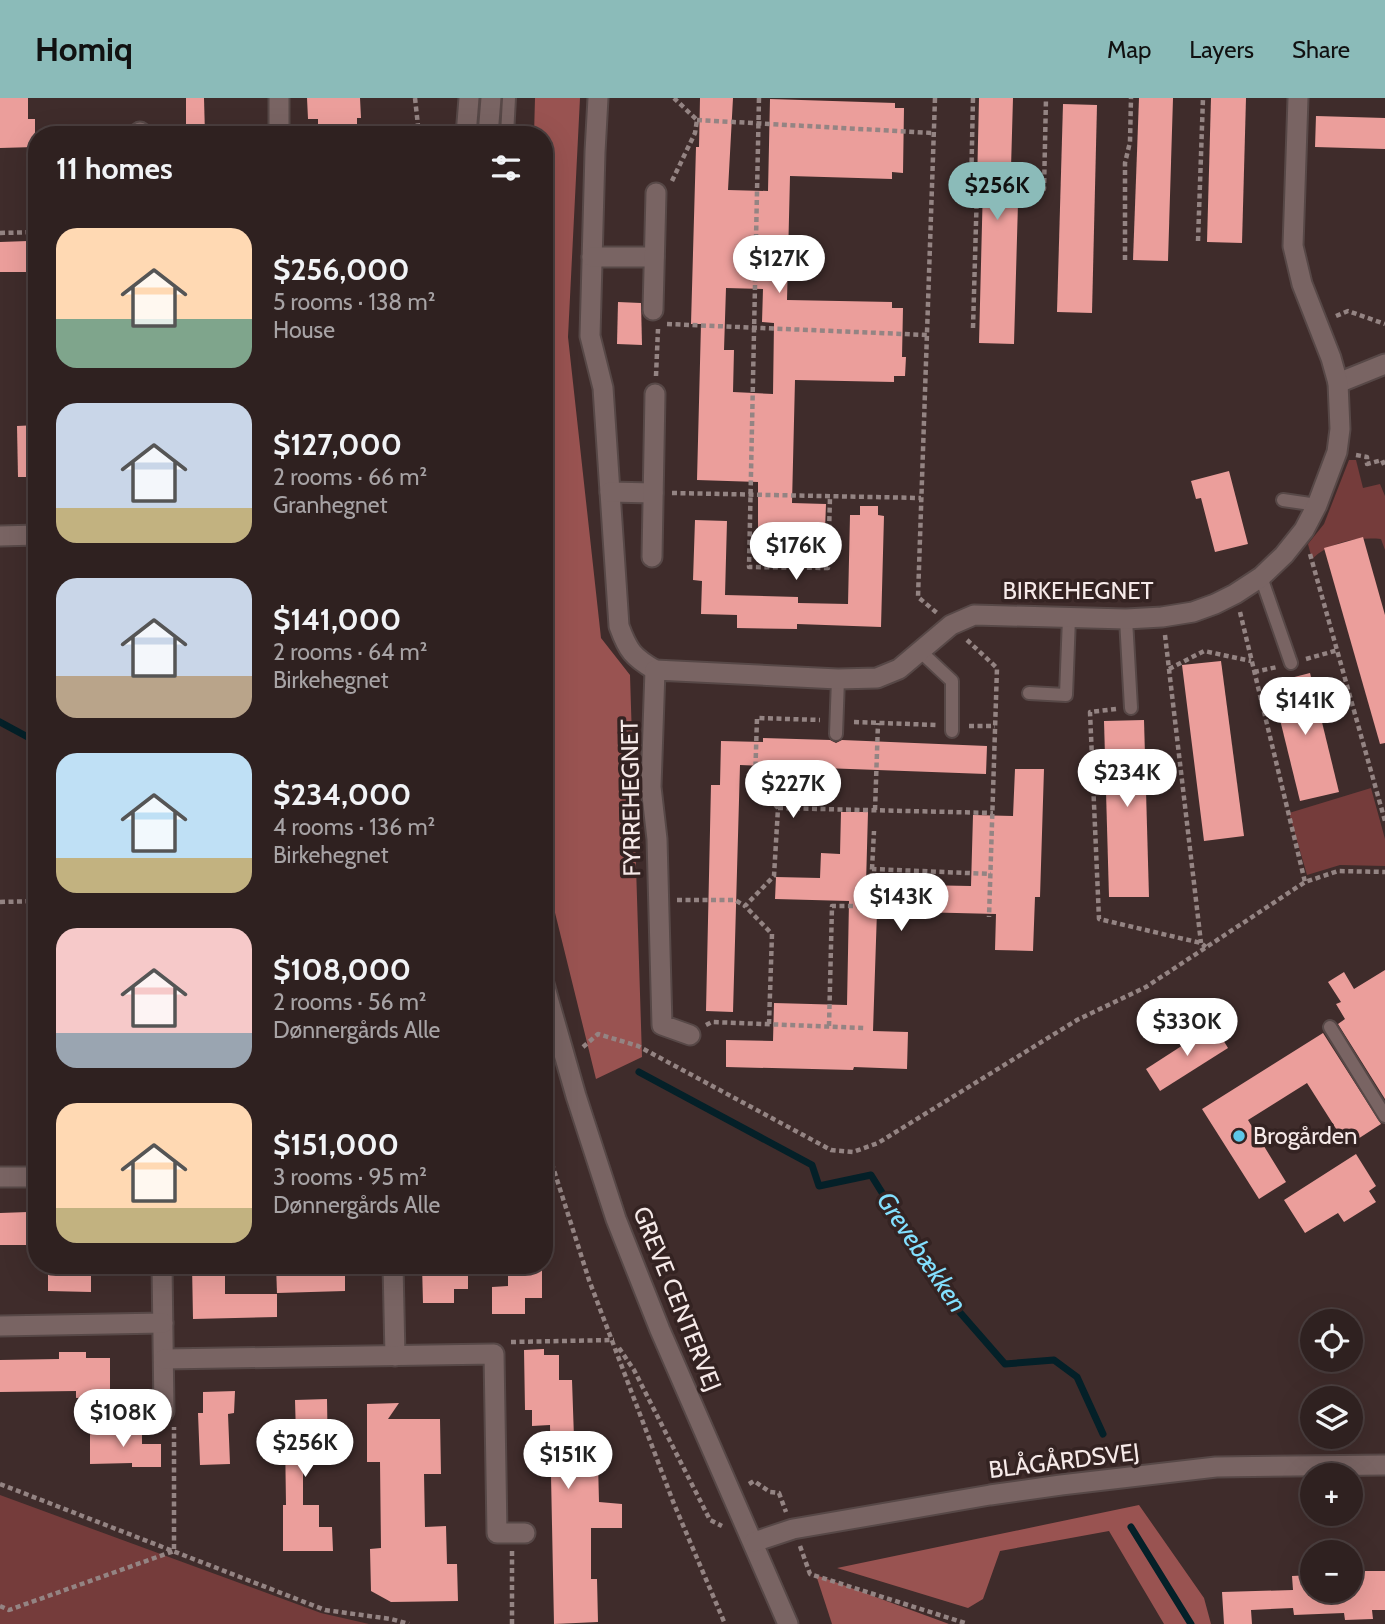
<!DOCTYPE html>
<html lang="en">
<head>
<meta charset="utf-8">
<style>
  body { margin:0; font-family:Cabin,sans-serif; background:#372929; color:#f1f3f6; height:100vh; display:flex; flex-direction:column; font-size:26px; white-space:nowrap }
  * { box-sizing:border-box; margin:0 }
  p { font-size:23px; color:#a7a3a5 }
  .icon { flex:none; width:38px; height:38px; fill:none; stroke:currentColor; stroke-width:2; stroke-linecap:round; stroke-linejoin:round }
  .map { position:relative; flex:1; overflow:hidden }
  .side { position:absolute; left:28px; top:28px; width:525px; height:1148px; display:flex; flex-direction:column; background:#2f2120; border-radius:28px; box-shadow:0 7px 28px #0002,0 0 0 2px #4a3e3e }
  .side>* { flex:none }
  .tools { position:absolute; left:1300px; top:1211px; display:grid; gap:14px }
  .tools a { display:grid; place-items:center; width:63px; height:63px; border-radius:50%; background:#2f2120; box-shadow:0 7px 28px #0002,0 0 0 2px #4a3e3e; font-size:35px }
  .price { position:absolute; translate:-50% -60px; padding:0 16px; border-radius:24px; background:#fff; color:#222; font-size:23px; line-height:46px; filter:drop-shadow(0 2px 4px #0008) }
  .price::after { content:''; position:absolute; left:50%; top:42px; width:21px; height:16px; margin-left:-10px; background:inherit; clip-path:polygon(0 0,100% 0,50% 100%) }
  .price.current { background:#8bbbb9; color:#111 }
  ul { padding:0; list-style:none }
  li { display:flex; align-items:center; gap:21px; height:175px; padding:0 28px }
  li span { display:grid; place-items:center; flex:none; width:196px; height:140px; border-radius:21px; color:#555 }
  li>.icon { margin-inline-start:auto }
  span .icon { width:84px; height:84px; fill:#fffc; stroke-width:1 }
  li b { font-size:30px }
  h2 { display:flex; justify-content:space-between; align-items:center; height:84px; padding:0 28px; font-size:30px }
  header { display:flex; align-items:center; gap:42px; box-sizing:border-box; height:98px; padding:0 35px; background:#8bbbb9; color:#111 }
  header strong { font-size:33px }
  nav { display:flex; gap:38px; margin-inline-start:auto; font-size:24px }
  .map>svg:first-child { display:block }
  .green { fill:#753c3b }
  .forest { fill:#995351 }
  .lines { fill:none; stroke-linecap:round; stroke-linejoin:round }
  .stream { stroke:#042028; stroke-width:7 }
  .building { fill:#eb9e9b; fill-rule:evenodd }
  .service-casing { stroke:#574847; stroke-width:16 }
  .minor-casing { stroke:#574847; stroke-width:23 }
  .tertiary-casing { stroke:#574847; stroke-width:23 }
  .path { stroke:#948483; stroke-width:4.5; stroke-dasharray:5 3.5; stroke-linecap:butt }
  .service { stroke:#796463; stroke-width:12 }
  .minor { stroke:#796463; stroke-width:19 }
  .tertiary { stroke:#796463; stroke-width:19 }
  .poi-dot { fill:#5dc7e8; stroke:#342322; stroke-width:2.5 }
  .labels { text-anchor:middle; stroke-width:7; stroke-linejoin:round; paint-order:stroke }
  .street-label { font-size:24px; fill:#f6eae9; stroke:#342322 }
  .poi-label { font-size:24px; fill:#f6eae9; stroke:#342322; text-anchor:start }
  .water-label { font-size:26px; font-style:italic; fill:#83e0ff; stroke:#342322 }
</style>
</head>
<body>
<header>
<strong>Homiq</strong>
<nav><a>Map</a><a>Layers</a><a>Share</a></nav>
</header>
<div class="map">
<svg width="1385" height="1526" viewBox="0 0 1385 1526">
  <rect width="100%" height="100%" fill="#3f2c2b"/>
  <!-- green -->
  <g class="green">
    <path d="M1349,362H1356L1363,390L1380,386L1385,398V452L1381,441C1356,439 1330,444 1312,461L1308,446L1324,426Z"/>
    <path d="M1371,690L1385,741V768L1340,767L1307,777L1289,715Z"/>
    <path d="M0,1397L321,1515L369,1526H0Z"/>
  </g>
  <!-- forest -->
  <g class="forest">
    <path d="M535,0H580L568,239L601,540L630,577L642,959L596,981L544,770V37H534Z"/>
    <path d="M1139,1407L1204,1500L1211,1526H1164L1109,1433L1000,1453L983,1501L968,1510L837,1470Z"/>
    <path d="M816,1477L949,1526H832Z"/>
  </g>
  <g class="lines">
    <!-- stream -->
    <g class="stream">
      <path d="M0,624L37,644"/>
      <path d="M639,974L812,1067L819,1088L871,1077L950,1203L1005,1266L1054,1262L1077,1279L1103,1336"/>
      <path d="M1131,1429L1191,1526"/>
    </g>
  </g>
  <!-- building -->
  <g class="building">
    <path d="M0,0H28V21H35V49L0,50Z"/>
    <path d="M186,0H204L205,37H186Z"/>
    <path d="M307,0H360L361,20H357V37H318V21H308Z"/>
    <path d="M700,0H733L728,92L768,93L770,1L895,5V10H904L903,75L892,74V81L790,78L787,202L892,204V210H903L902,259H906L905,278H894V284L795,282L792,405L826,406L825,432L758,431V384L697,382L701,226H691L696,49H699ZM726,190L763,191L762,224L774,225L773,296L733,294L734,252H724Z"/>
    <path d="M979,0H1013L1010,105H1018L1014,246L979,245L983,87H977Z"/>
    <path d="M1139,0H1173L1168,163L1133,162Z"/>
    <path d="M1211,0H1246L1242,145L1207,144Z"/>
    <path d="M1063,6L1097,7L1092,215L1057,214Z"/>
    <path d="M1316,18L1385,20V51L1315,49Z"/>
    <path d="M28,143L37,144V174H0V144Z"/>
    <path d="M618,204L641,205L642,247L617,246Z"/>
    <path d="M37,327V379H18L17,328Z"/>
    <path d="M1229,373L1248,446L1215,454L1201,400L1196,401L1191,383Z"/>
    <path d="M860,408H878V417L884,418L881,529L797,526V531L737,530V517L701,516L702,483L693,482L695,422L727,423L725,497L798,499V505L848,506L850,417H860Z"/>
    <path d="M1363,439L1385,517V645L1380,646L1324,450Z"/>
    <path d="M1221,563L1244,738L1204,743L1182,567Z"/>
    <path d="M1310,575L1339,694L1300,703L1271,585Z"/>
    <path d="M1144,622L1149,799H1109L1104,623Z"/>
    <path d="M763,640L830,642L836,645L842,642L987,648L986,676L740,667L733,914L706,913L711,687H720L721,643L763,644Z"/>
    <path d="M1015,671H1044L1040,799H1035L1033,853L995,852L996,816L877,813L873,933L908,934L907,971L854,969L853,972L726,969V942L773,943L774,905L847,907L849,803L775,801L776,779L820,780L821,755L840,756L841,714H868L866,786L971,788L973,717L1013,718Z"/>
    <path d="M1385,872V1001L1338,926L1345,921L1336,906L1341,904L1328,884L1344,874L1354,891Z"/>
    <path d="M1214,927L1228,950L1160,993L1146,971Z"/>
    <path d="M1323,935L1381,1026L1347,1048L1307,985L1248,1022L1286,1084L1259,1101L1202,1011Z"/>
    <path d="M1356,1056L1376,1088L1369,1093L1376,1104L1344,1124L1338,1115L1305,1135L1284,1102Z"/>
    <path d="M28,1114L29,1147H0V1115Z"/>
    <path d="M48,1167H91V1194L48,1193Z"/>
    <path d="M192,1167H225V1196H277V1219L193,1221Z"/>
    <path d="M276,1167H345V1193L277,1195Z"/>
    <path d="M422,1167H468V1191H454V1205H423Z"/>
    <path d="M508,1167H542V1200H525V1216H492V1189L508,1188Z"/>
    <path d="M544,1251V1257H559V1282H572L574,1340H583V1365H598L599,1404L622,1406V1430H591V1481H597L598,1524L554,1526L550,1327L532,1328V1312H525L524,1252Z"/>
    <path d="M59,1254H86V1260H110V1292H100V1299L76,1300V1293L0,1294V1262L59,1261Z"/>
    <path d="M235,1293L234,1315L228,1316L230,1366L200,1367L198,1315H203V1294Z"/>
    <path d="M327,1301L328,1366L303,1367V1407H319V1429H332L333,1453H283V1407H286L285,1338H296L295,1302Z"/>
    <path d="M399,1305L388,1321H440L441,1376H424L425,1429L446,1428L447,1466H457L458,1503L391,1504L371,1493L370,1451L381,1450L380,1364H367V1306Z"/>
    <path d="M142,1331V1346H161V1369H132V1365L90,1366V1332Z"/>
    <path d="M1357,1473H1385V1512H1372L1373,1521L1345,1522L1344,1515L1294,1517L1293,1510L1251,1512L1252,1526H1224L1222,1494L1293,1492L1292,1478L1312,1477V1493H1351V1481H1357Z"/>
  </g>
  <g class="lines">
    <defs>
      <g id="service">
        <path d="M507,37L509,0"/>
        <path d="M1283,402L1317,407"/>
        <path d="M1261,479L1291,565"/>
        <path d="M1126,521L1131,610"/>
        <path d="M921,554L952,583V633"/>
        <path d="M1029,595L1066,597L1069,520"/>
        <path d="M836,636L838,581"/>
        <path d="M1330,929L1385,1018"/>
      </g>
      <g id="minor">
        <path d="M279,0V37"/>
        <path d="M598,0L595,54L590,238L603,290L619,528C628,553 633,559 655,572"/>
        <path d="M140,34V37"/>
        <path d="M592,159H654"/>
        <path d="M653,212L656,95"/>
        <path d="M1338,285L1385,266"/>
        <path d="M610,394L653,395"/>
        <path d="M0,438L37,437"/>
        <path d="M652,459L655,296"/>
        <path d="M690,937L662,927L657,741L651,689L655,572L838,581L877,580L899,571L951,527L974,517L1126,521L1162,519L1193,514L1215,506L1235,496L1261,479L1284,457L1304,432L1317,407L1337,354L1340,331L1338,285L1331,260L1302,186L1293,148L1298,0"/>
        <path d="M0,1079H37"/>
        <path d="M162,1167L164,1313"/>
        <path d="M393,1167L395,1258"/>
        <path d="M0,1228L163,1225"/>
        <path d="M164,1261L494,1256L497,1435H525"/>
      </g>
      <g id="tertiary">
        <path d="M466,37L469,0"/>
        <path d="M488,37L491,0"/>
        <path d="M544,886L576,998L616,1121L660,1232L788,1526"/>
        <path d="M754,1444L793,1431L990,1397L1061,1387L1216,1369L1385,1367"/>
      </g>
    </defs>
    <!-- service casing -->
    <use href="#service" class="service-casing"/>
    <!-- minor casing -->
    <use href="#minor" class="minor-casing"/>
    <!-- tertiary casing -->
    <use href="#tertiary" class="tertiary-casing"/>
    <!-- path -->
    <g class="path">
      <path d="M415,0L419,37"/>
      <path d="M759,0L749,469L828,470L830,399"/>
      <path d="M935,0L918,499L937,515"/>
      <path d="M973,0L971,91H1044L1046,0"/>
      <path d="M697,22L933,35"/>
      <path d="M672,83L695,35L697,22L674,0"/>
      <path d="M0,135L37,134"/>
      <path d="M1198,143L1203,0"/>
      <path d="M1125,162V65L1130,44L1131,0"/>
      <path d="M1336,218L1348,213L1385,226"/>
      <path d="M667,226L927,237"/>
      <path d="M973,230L977,91"/>
      <path d="M656,278L658,231"/>
      <path d="M1356,357L1367,359V366L1382,362L1385,369"/>
      <path d="M672,395L921,400"/>
      <path d="M1310,456L1385,723"/>
      <path d="M1240,514L1305,784"/>
      <path d="M1165,537L1201,845"/>
      <path d="M967,542L997,570L989,819"/>
      <path d="M1306,561L1338,552"/>
      <path d="M1169,571L1204,553L1251,563"/>
      <path d="M1254,574L1277,569"/>
      <path d="M1116,611L1090,614L1099,821L1201,845L1206,849"/>
      <path d="M854,624L936,627"/>
      <path d="M969,628H995"/>
      <path d="M778,710L993,715"/>
      <path d="M875,712L878,625"/>
      <path d="M872,771L874,733"/>
      <path d="M677,802H735L745,808"/>
      <path d="M0,804L37,803"/>
      <path d="M769,926L772,836L745,808L774,778L778,710L755,684L757,620L820,622"/>
      <path d="M706,927L712,924L864,930"/>
      <path d="M829,928L832,808H871L872,771L991,776"/>
      <path d="M583,949L598,936L638,948L831,1052L853,1054L878,1045L1077,922L1146,889L1305,784L1338,773L1385,774"/>
      <path d="M544,1041L589,1182L674,1406L725,1526"/>
      <path d="M511,1244L614,1242"/>
      <path d="M619,1250L634,1272L710,1422L722,1428"/>
      <path d="M0,1386L325,1512L391,1521L409,1526"/>
      <path d="M749,1386L754,1383L770,1394L779,1395L786,1414"/>
      <path d="M800,1448L810,1476L968,1526"/>
      <path d="M512,1453V1526"/>
      <path d="M0,1508L9,1512L174,1453V1329"/>
    </g>
    <!-- service -->
    <use href="#service" class="service"/>
    <!-- minor -->
    <use href="#minor" class="minor"/>
    <!-- tertiary -->
    <use href="#tertiary" class="tertiary"/>
  </g>
  <!-- markers -->
  <circle class="poi-dot" cx="1239" cy="1038" r="7"/>
  <g class="labels">
    <!-- street labels -->
    <g class="street-label">
      <text x="1078" y="501">BIRKEHEGNET</text>
      <text transform="translate(631 700) rotate(-91)" y="8">FYRREHEGNET</text>
      <text transform="translate(677 1201) rotate(68)" y="8">GREVE CENTERVEJ</text>
      <text transform="translate(1064 1363) rotate(-7)" y="8">BLÅGÅRDSVEJ</text>
    </g>
    <!-- poi labels -->
    <g class="poi-label">
      <text x="1253" y="1046">Brogården</text>
    </g>
    <!-- water labels -->
    <g class="water-label">
      <text transform="translate(922 1154) rotate(56)" y="9">Grevebækken</text>
    </g>
  </g>
</svg>
<div class="tools">
<a><svg class="icon" aria-label="locate" viewBox="0 0 24 24"><circle cx="12" cy="12" r="6"/><path d="M12 2v4M12 18v4M2 12h4M18 12h4"/></svg></a>
<a><svg class="icon" aria-label="layers" viewBox="0 0 24 24"><path d="M12 4l9 5-9 5-9-5zM3 14l9 5 9-5"/></svg></a>
<a>+</a>
<a>−</a>
</div>
<b class="price current" style="left:997px;top:124px">$256K</b>
<b class="price" style="left:779px;top:197px">$127K</b>
<b class="price" style="left:796px;top:484px">$176K</b>
<b class="price" style="left:1305px;top:639px">$141K</b>
<b class="price" style="left:1127px;top:711px">$234K</b>
<b class="price" style="left:793px;top:722px">$227K</b>
<b class="price" style="left:901px;top:835px">$143K</b>
<b class="price" style="left:1187px;top:960px">$330K</b>
<b class="price" style="left:123px;top:1351px">$108K</b>
<b class="price" style="left:305px;top:1381px">$256K</b>
<b class="price" style="left:568px;top:1393px">$151K</b>
<section class="side">
<h2>11 homes<svg class="icon" aria-label="filters" viewBox="0 0 24 24"><path d="M4 7h16M4 17h16"/><circle cx="9" cy="7" r="2"/><circle cx="15" cy="17" r="2"/></svg></h2>
<ul>
<li><span style="background:linear-gradient(#ffd9b3 65%,#7fa58c 0)"><svg class="icon" aria-label="home" viewBox="0 0 24 24"><path d="M3 11l9-7 9 7M6 9v11h12V9"/></svg></span><div><b>$256,000</b><p>5 rooms · 138 m²</p><p>House</p></div></li>
<li><span style="background:linear-gradient(#c9d6e8 75%,#c2b280 0)"><svg class="icon" aria-label="home" viewBox="0 0 24 24"><path d="M3 11l9-7 9 7M6 9v11h12V9"/></svg></span><div><b>$127,000</b><p>2 rooms · 66 m²</p><p>Granhegnet</p></div></li>
<li><span style="background:linear-gradient(#c9d6e8 70%,#b9a48a 0)"><svg class="icon" aria-label="home" viewBox="0 0 24 24"><path d="M3 11l9-7 9 7M6 9v11h12V9"/></svg></span><div><b>$141,000</b><p>2 rooms · 64 m²</p><p>Birkehegnet</p></div></li>
<li><span style="background:linear-gradient(#bfe0f5 75%,#c2b280 0)"><svg class="icon" aria-label="home" viewBox="0 0 24 24"><path d="M3 11l9-7 9 7M6 9v11h12V9"/></svg></span><div><b>$234,000</b><p>4 rooms · 136 m²</p><p>Birkehegnet</p></div></li>
<li><span style="background:linear-gradient(#f6c9c9 75%,#9aa5b1 0)"><svg class="icon" aria-label="home" viewBox="0 0 24 24"><path d="M3 11l9-7 9 7M6 9v11h12V9"/></svg></span><div><b>$108,000</b><p>2 rooms · 56 m²</p><p>Dønnergårds Alle</p></div></li>
<li><span style="background:linear-gradient(#ffd9b3 75%,#c2b280 0)"><svg class="icon" aria-label="home" viewBox="0 0 24 24"><path d="M3 11l9-7 9 7M6 9v11h12V9"/></svg></span><div><b>$151,000</b><p>3 rooms · 95 m²</p><p>Dønnergårds Alle</p></div></li>
</ul>
</section>
</div>
</body>
</html>
